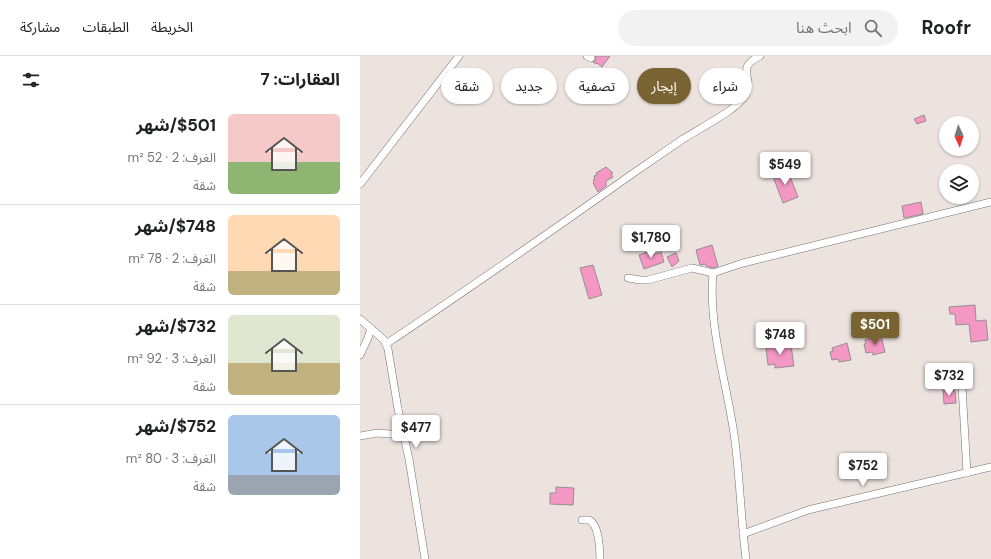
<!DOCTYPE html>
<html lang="ar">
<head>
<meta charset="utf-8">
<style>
  body { margin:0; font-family:"DM Sans","Noto Sans Arabic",sans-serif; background:#f2f2f2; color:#202124; direction:rtl; height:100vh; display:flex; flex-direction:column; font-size:15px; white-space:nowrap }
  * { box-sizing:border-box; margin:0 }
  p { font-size:13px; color:#757577 }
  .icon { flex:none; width:22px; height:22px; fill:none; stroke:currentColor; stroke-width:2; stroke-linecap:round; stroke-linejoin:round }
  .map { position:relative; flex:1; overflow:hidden; direction:ltr }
  .sheet { display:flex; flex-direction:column; background:#fff; width:360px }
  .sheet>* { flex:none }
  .top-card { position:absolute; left:12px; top:12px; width:380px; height:36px; direction:rtl; display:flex; gap:8px }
  .needle { width:26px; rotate:176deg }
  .fabs { position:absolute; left:579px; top:60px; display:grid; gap:8px }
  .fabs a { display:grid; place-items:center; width:40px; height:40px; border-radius:50%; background:#fff; box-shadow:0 1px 3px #0004; font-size:20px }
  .price { position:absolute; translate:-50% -34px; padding:0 9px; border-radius:4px; background:#fff; color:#222; font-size:13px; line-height:26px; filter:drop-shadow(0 1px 2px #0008) }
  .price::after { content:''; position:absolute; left:50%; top:24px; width:12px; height:9px; margin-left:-6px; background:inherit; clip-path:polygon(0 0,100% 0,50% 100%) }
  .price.current { background:#796333; color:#fff }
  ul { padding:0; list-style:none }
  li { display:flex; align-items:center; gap:12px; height:100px; padding:0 20px }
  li+li { border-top:1px solid #e0e0e0 }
  li span { display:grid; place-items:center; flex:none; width:112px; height:80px; border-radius:6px; color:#555 }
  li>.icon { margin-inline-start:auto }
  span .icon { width:48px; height:48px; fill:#fffc; stroke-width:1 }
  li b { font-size:17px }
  h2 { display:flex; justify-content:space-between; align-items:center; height:48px; padding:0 20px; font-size:17px }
  .tag { padding:0 14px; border-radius:18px; background:#fff; box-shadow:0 1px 3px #0004; font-size:14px; line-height:36px }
  .tag.current { background:#796333; color:#fff }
  header { display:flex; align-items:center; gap:24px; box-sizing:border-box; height:56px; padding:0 20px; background:#fff; border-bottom:1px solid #e0e0e0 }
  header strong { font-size:19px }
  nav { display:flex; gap:22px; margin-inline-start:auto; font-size:14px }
  .search { width:280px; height:36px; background:#f2f2f2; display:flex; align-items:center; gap:10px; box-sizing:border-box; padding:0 14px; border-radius:22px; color:#757577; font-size:15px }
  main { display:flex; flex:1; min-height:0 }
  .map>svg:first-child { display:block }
  .building { fill:#f498c3; stroke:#968d91 }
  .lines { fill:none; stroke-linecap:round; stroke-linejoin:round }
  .minor-casing { stroke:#77706c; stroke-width:8 }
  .minor { stroke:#fff; stroke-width:7 }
</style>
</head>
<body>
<header>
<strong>Roofr</strong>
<div class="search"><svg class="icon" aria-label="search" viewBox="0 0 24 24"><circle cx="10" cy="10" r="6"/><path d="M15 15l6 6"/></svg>ابحث هنا</div>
<nav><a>الخريطة</a><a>الطبقات</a><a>مشاركة</a></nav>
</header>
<main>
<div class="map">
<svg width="631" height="503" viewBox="0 0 631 503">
  <rect width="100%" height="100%" fill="#ece3df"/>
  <!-- building -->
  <g class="building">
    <path d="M235,0H250L242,11L237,7L236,8L233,6L236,4Z"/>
    <path d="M564,59L566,65L557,68L554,63Z"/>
    <path d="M246,111L253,117L251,118L253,121L246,125V130L238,136L233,127L234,126L233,124L235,123L234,120L237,119L236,117Z"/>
    <path d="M427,113L438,141L423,147L412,118Z"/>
    <path d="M561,146L563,158L544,162L542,150Z"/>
    <path d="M352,189L358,210L353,212L346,210L345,208L340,209L336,194Z"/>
    <path d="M291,195L292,199L301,196L304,206L284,213L279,199Z"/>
    <path d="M316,197L319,205L312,211L307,201Z"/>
    <path d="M233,209L242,239L229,243L220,212Z"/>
    <path d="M615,249L616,265L626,264L628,284L611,286L609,268L596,269L595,258H590L589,251Z"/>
    <path d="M521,280L525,296L513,299L512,296L506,297L504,288H506L505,284Z"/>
    <path d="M487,287L491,304L479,306L478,303L472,304L470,296L473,295L472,292Z"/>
    <path d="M431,289L434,310L415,312V308L408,309L406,292Z"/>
    <path d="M583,334H595L596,347L584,348Z"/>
    <path d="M196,431L214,432L213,449L190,448V437H196Z"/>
  </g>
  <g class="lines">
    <defs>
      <g id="minor">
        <path d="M227,0L231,2"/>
        <path d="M0,128L99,0"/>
        <path d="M353,217C348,273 368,330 375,385C380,424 381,464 386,503"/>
        <path d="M268,222L280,224H288L332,212L353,217L383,207L631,146"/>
        <path d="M0,263L24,284L28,293L38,353L49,403L65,503"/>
        <path d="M26,288C110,232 193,174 275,116C291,105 307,94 323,83C338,74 354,65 369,55C375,50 383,45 386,38C394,21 375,12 400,0"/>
        <path d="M0,299L8,282L11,272"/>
        <path d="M601,313L607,417"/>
        <path d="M0,380L17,377L43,379"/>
        <path d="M222,464C224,464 227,464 229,464C239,468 240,494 240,503"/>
        <path d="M383,478L448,454L631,411"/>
      </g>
    </defs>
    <!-- minor casing -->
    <use href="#minor" class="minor-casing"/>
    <!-- minor -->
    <use href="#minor" class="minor"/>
  </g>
</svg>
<div class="fabs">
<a><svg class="needle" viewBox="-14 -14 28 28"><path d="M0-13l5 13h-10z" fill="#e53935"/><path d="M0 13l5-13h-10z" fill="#757577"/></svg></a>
<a><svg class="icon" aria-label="layers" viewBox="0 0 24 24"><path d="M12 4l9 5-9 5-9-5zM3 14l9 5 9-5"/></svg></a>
</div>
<b class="price" style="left:425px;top:130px">$549</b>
<b class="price" style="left:291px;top:203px">$1,780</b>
<b class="price current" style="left:515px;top:290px">$501</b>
<b class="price" style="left:420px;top:300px">$748</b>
<b class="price" style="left:589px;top:341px">$732</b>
<b class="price" style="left:56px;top:393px">$477</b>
<b class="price" style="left:503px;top:431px">$752</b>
<div class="top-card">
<a class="tag">شراء</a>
<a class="tag current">إيجار</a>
<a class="tag">تصفية</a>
<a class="tag">جديد</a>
<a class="tag">شقة</a>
</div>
</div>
<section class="sheet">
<h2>العقارات: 7<svg class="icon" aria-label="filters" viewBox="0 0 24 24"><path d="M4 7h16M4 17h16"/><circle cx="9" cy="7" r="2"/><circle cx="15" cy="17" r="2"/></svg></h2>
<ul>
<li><span style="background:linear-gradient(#f6c9c9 60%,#8fb573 0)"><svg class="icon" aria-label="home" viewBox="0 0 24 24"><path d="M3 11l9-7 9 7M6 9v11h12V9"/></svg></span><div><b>$501/شهر</b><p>الغرف: 2 · 52 m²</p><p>شقة</p></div></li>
<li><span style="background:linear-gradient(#ffd9b3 70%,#c2b280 0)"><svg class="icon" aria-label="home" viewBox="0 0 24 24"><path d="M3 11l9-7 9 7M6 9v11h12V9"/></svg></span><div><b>$748/شهر</b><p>الغرف: 2 · 78 m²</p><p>شقة</p></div></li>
<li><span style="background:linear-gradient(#dfe7d0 60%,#c2b280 0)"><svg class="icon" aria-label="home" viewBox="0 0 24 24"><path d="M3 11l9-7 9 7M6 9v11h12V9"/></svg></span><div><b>$732/شهر</b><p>الغرف: 3 · 92 m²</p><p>شقة</p></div></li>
<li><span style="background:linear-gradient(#a9c7e8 75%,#9aa5b1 0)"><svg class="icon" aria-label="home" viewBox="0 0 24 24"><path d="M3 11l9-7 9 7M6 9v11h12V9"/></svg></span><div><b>$752/شهر</b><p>الغرف: 3 · 80 m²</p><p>شقة</p></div></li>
</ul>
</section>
</main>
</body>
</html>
